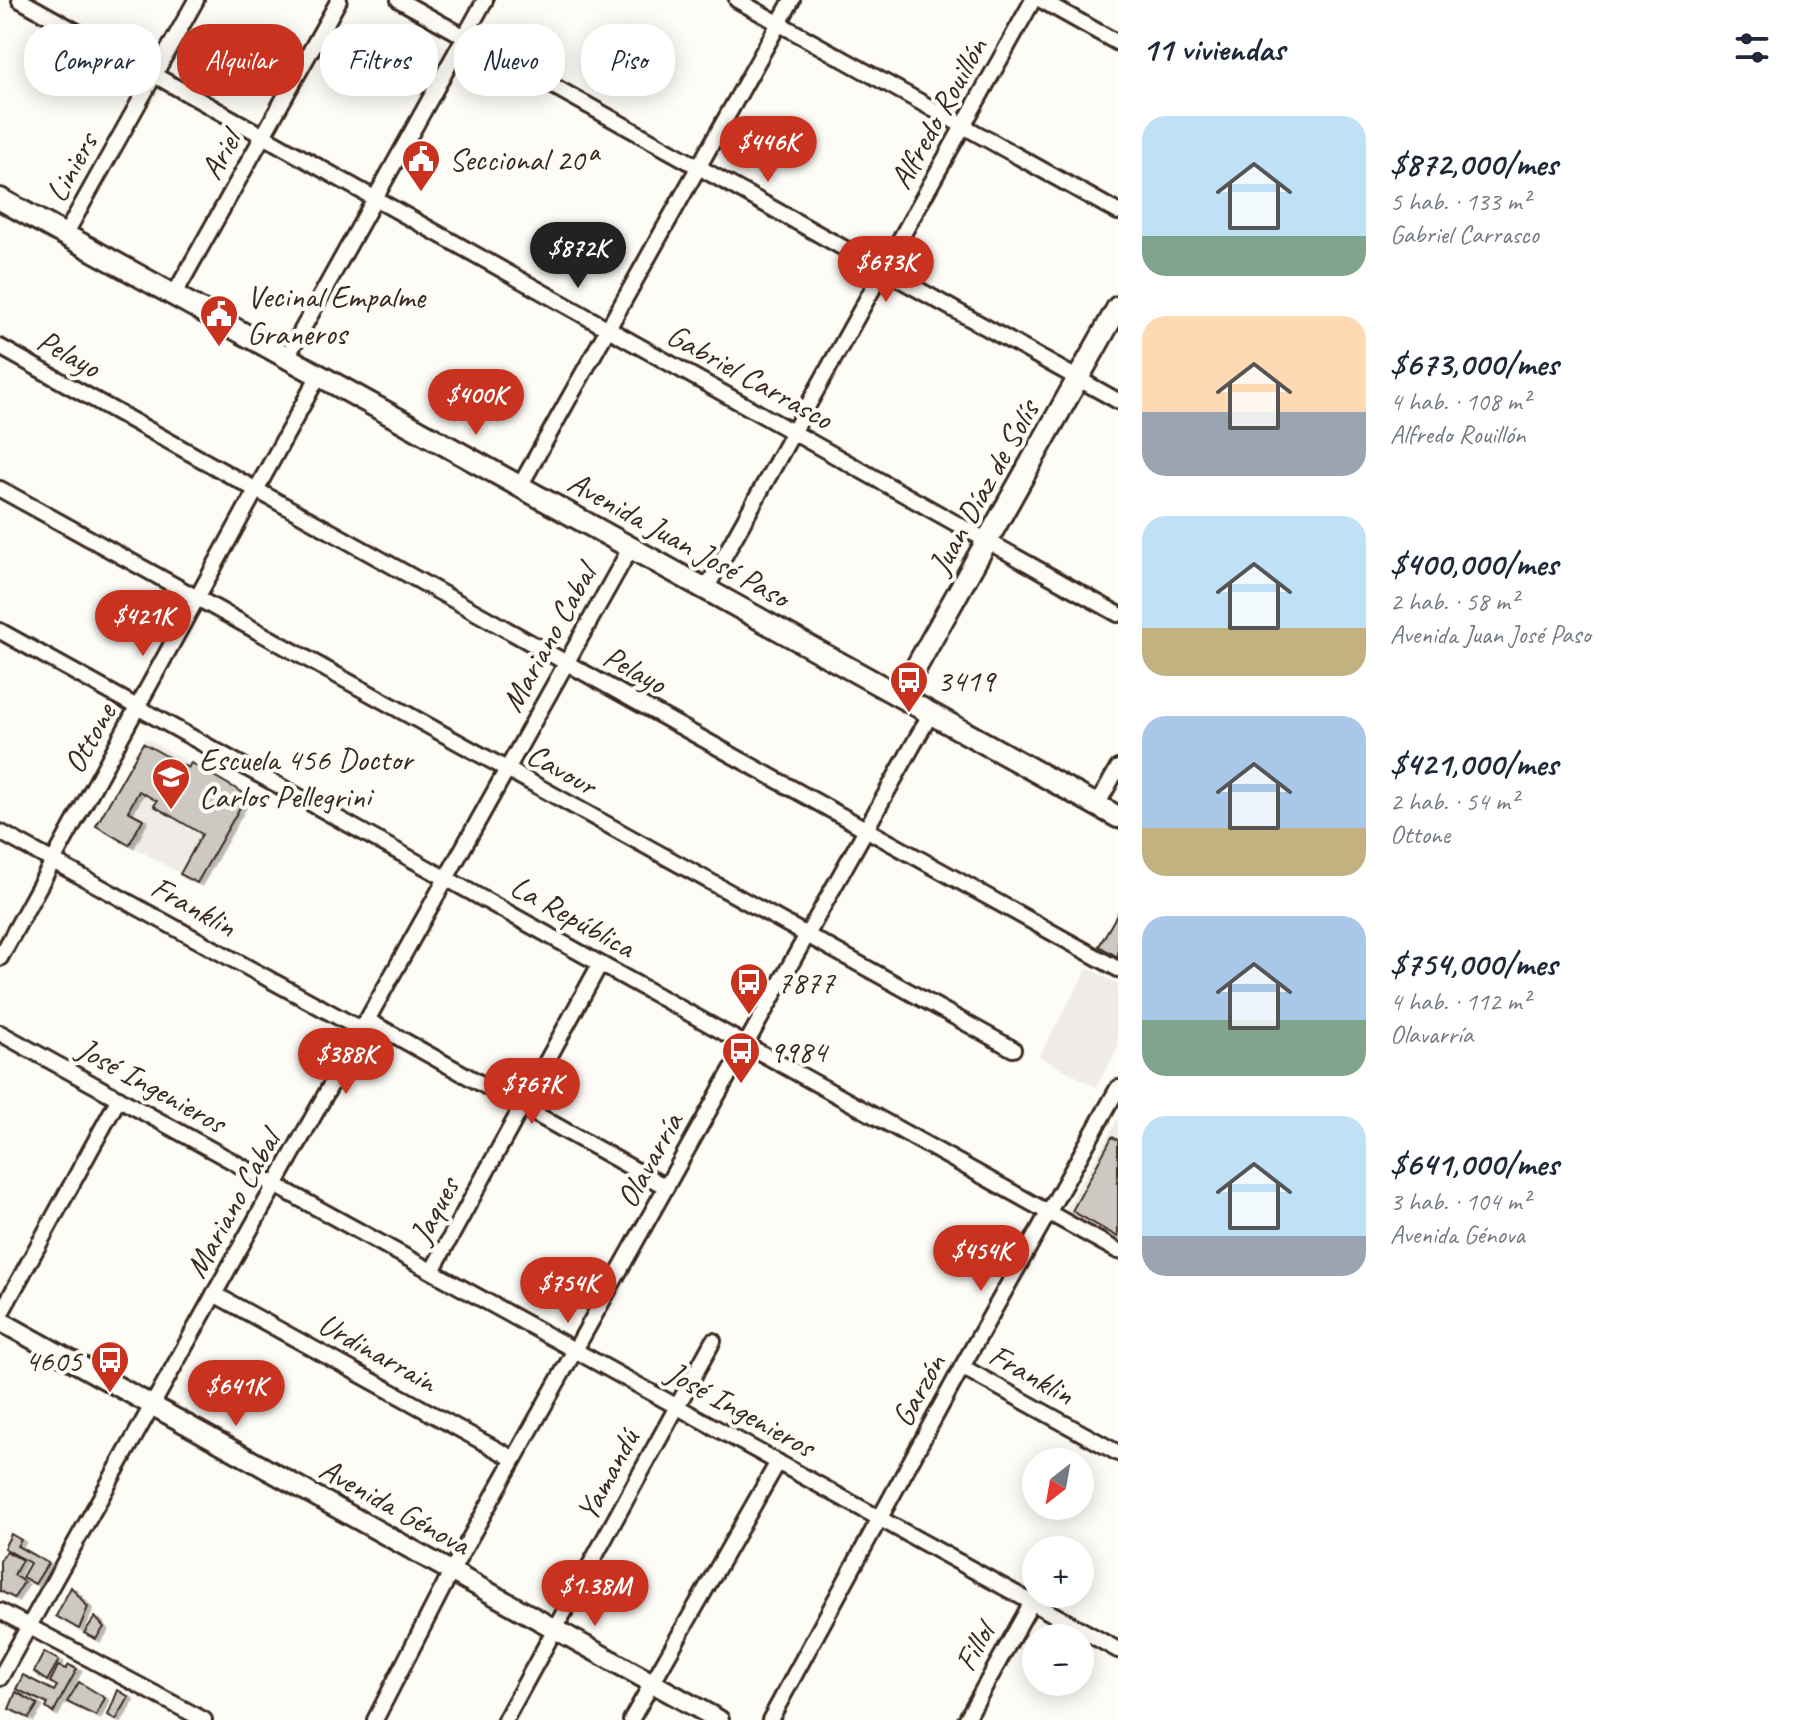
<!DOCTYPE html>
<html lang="es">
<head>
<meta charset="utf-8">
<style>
  body { margin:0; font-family:Caveat,sans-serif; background:#f6f6f7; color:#1f2937; height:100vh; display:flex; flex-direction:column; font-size:30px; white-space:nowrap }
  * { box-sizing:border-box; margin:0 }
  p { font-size:26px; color:#747a83 }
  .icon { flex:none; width:44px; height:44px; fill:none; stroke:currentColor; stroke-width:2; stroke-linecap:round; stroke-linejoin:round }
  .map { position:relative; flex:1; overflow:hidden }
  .details { display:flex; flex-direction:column; background:#fff; width:680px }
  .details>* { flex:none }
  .guide { position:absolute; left:24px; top:24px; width:760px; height:72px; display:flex; gap:16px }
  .needle { width:52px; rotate:211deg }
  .controls { position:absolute; left:1022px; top:1448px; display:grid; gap:16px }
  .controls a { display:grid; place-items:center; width:72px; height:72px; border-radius:50%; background:#fff; box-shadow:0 4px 20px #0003; font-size:40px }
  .price { position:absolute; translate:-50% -68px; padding:0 18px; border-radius:28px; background:#c8321e; color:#fff; font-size:26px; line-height:52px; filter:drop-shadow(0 2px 4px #0008) }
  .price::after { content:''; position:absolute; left:50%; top:48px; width:24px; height:18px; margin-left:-12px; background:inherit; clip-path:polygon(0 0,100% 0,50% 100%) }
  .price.on { background:#222; color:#fff }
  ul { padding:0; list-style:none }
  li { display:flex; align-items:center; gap:24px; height:200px; padding:0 24px }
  li span { display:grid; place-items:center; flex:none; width:224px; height:160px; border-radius:24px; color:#555 }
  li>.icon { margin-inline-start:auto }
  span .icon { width:96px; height:96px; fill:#fffc; stroke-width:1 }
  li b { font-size:34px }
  h2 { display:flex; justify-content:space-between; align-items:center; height:96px; padding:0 24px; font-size:34px }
  .chip { padding:0 28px; border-radius:32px; background:#fff; box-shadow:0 4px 20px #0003; font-size:28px; line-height:72px }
  .chip.on { background:#c8321e; color:#fff }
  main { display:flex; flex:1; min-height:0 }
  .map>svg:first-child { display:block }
  .built { fill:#efece7 }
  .building { fill:#cdc8c2; stroke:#3b2a1e; stroke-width:2; filter:url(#shadow) }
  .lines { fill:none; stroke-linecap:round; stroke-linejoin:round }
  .minor-casing { stroke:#3b2a1e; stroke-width:20 }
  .tertiary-casing { stroke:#3b2a1e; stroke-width:24 }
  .secondary-casing { stroke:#3b2a1e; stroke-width:26 }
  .minor { stroke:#fdfcf7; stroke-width:14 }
  .tertiary { stroke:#fdfcf7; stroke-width:18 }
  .secondary { stroke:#fdfcf7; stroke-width:20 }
  .labels { text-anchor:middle; stroke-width:8; stroke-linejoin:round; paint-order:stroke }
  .street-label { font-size:32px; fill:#3b2a1e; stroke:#fdfcf7 }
  .poi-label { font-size:32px; fill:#3b2a1e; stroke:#fdfcf7; text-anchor:start }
</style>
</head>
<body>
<main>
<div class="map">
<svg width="1118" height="1720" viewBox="0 0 1118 1720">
  <defs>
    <filter id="shadow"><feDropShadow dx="4.5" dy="2.5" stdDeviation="0" flood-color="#0004"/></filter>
  </defs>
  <rect width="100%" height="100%" fill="#fdfcf7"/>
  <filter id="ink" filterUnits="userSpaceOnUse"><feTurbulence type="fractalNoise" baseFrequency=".0125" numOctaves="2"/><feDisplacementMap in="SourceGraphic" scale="16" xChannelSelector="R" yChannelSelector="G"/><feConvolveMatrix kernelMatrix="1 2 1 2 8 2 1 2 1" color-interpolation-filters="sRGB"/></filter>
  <g filter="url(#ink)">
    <!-- built -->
    <g class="built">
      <path d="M145,738L247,795L197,883L96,826Z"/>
      <path d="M1088,968L1118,984V1048L1096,1087L1039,1056Z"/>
      <path d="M1118,1119V1239L1066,1210Z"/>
    </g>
    <!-- building -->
    <g class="building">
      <path d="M143,743L188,768L191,763L247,795L197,883L180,874L202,834L154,806L157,801L139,791L128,811L143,819L129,845L96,826Z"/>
      <path d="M1118,913V957L1099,946Z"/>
      <path d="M1112,1137L1118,1140V1237L1072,1211Z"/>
      <path d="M11,1534L21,1540L17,1546L48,1563L35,1584L22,1577L30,1563L4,1548Z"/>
      <path d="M6,1551L22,1560L14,1575L24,1582L14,1598L0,1591V1561Z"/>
      <path d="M71,1587L88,1607L79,1629L56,1616Z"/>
      <path d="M95,1617L104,1627L96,1639L84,1633Z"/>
      <path d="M44,1652L59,1660L47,1681L34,1672Z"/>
      <path d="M69,1665L77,1669L53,1713L46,1708L48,1704L16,1689L23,1675L54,1691L57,1686L50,1682L58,1666L66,1669Z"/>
      <path d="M79,1682L105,1698L96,1716L67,1702Z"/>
      <path d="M118,1690L129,1697L116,1720L108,1715Z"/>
      <path d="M16,1692L38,1704L29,1718L9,1709Z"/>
    </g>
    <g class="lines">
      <defs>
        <g id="minor">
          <path d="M20,0L1118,614"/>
          <path d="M399,0L1118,401"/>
          <path d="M737,0L1118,212"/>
          <path d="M1041,0L1118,43"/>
          <path d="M65,235L196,0"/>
          <path d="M174,295L339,0"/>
          <path d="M0,347C374,553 744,764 1118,969"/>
          <path d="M287,357L485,0"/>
          <path d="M520,486L792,0"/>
          <path d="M0,489L1013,1049"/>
          <path d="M706,589L1033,0"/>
          <path d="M0,631L1118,1251"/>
          <path d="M1097,805L1118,768"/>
          <path d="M0,832L362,1030"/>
          <path d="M0,958L319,375"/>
          <path d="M367,1020L666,1187"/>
          <path d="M0,1033L1118,1650"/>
          <path d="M432,1271L600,964"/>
          <path d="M214,1294L514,1459"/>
          <path d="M0,1315L119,1098"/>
          <path d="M962,1367L1118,1453"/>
          <path d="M0,1611L204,1720"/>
          <path d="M0,1678L631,547"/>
          <path d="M375,1720L451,1572L931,713"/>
          <path d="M505,1720L713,1341"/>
          <path d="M631,1720L778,1462"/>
          <path d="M770,1720L962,1367L1118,1088"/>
          <path d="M966,1720L1032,1602"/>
        </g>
        <path id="tertiary" d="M0,1321L719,1720"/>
        <g id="secondary">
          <path d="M0,199L1118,817"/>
          <path d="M900,696L1118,307"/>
        </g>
      </defs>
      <!-- minor casing -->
      <use href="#minor" class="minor-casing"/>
      <!-- tertiary casing -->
      <use href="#tertiary" class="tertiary-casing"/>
      <!-- secondary casing -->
      <use href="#secondary" class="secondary-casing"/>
      <!-- minor -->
      <use href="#minor" class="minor"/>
      <!-- tertiary -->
      <use href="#tertiary" class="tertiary"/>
      <!-- secondary -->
      <use href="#secondary" class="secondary"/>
    </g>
  </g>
  <!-- icons -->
  <defs>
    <symbol id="civic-pin" viewBox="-11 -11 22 30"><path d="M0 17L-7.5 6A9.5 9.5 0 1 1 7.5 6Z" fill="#c8321e" stroke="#fdfcf7"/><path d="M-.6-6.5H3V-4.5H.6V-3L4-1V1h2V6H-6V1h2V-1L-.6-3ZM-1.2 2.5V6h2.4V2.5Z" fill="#fff"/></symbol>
    <symbol id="bus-pin" viewBox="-11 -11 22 30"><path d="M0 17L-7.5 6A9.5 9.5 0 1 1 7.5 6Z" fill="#c8321e" stroke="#fdfcf7"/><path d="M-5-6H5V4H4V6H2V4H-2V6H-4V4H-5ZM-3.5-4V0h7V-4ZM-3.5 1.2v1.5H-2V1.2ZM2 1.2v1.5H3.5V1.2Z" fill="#fff"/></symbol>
    <symbol id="school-pin" viewBox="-11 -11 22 30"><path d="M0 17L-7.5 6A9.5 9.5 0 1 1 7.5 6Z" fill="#c8321e" stroke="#fdfcf7"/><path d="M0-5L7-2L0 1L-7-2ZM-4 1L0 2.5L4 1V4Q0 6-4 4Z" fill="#fff"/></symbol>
  </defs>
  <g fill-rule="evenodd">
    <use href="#civic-pin" x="399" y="137" width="44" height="60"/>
    <use href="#civic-pin" x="197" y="292" width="44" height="60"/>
    <use href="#bus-pin" x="887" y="658" width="44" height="60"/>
    <use href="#school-pin" x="149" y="755" width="44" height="60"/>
    <use href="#bus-pin" x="727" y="960" width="44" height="60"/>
    <use href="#bus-pin" x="719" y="1029" width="44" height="60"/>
    <use href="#bus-pin" x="88" y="1338" width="44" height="60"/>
  </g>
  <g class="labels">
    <!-- street labels -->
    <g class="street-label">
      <text transform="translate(938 113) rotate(-61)" y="11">Alfredo Rouillón</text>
      <text transform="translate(220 155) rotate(-61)" y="11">Ariel</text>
      <text transform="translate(71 167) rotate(-61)" y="11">Liniers</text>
      <text transform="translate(69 353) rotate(29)" y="11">Pelayo</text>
      <text transform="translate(750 376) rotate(29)" y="11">Gabriel Carrasco</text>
      <text transform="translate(983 487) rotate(-61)" y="11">Juan Díaz de Solís</text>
      <text transform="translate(679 539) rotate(29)" y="11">Avenida Juan José Paso</text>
      <text transform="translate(548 638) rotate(-61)" y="11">Mariano Cabal</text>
      <text transform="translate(635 669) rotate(29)" y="11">Pelayo</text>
      <text transform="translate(89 738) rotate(-61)" y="11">Ottone</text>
      <text transform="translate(562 769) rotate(29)" y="11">Cavour</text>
      <text transform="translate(194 906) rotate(29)" y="11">Franklin</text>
      <text transform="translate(573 916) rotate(29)" y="11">La República</text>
      <text transform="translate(152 1085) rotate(29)" y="11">José Ingenieros</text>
      <text transform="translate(649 1160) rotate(-61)" y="11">Olavarría</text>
      <text transform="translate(232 1204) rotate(-61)" y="11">Mariano Cabal</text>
      <text transform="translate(434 1210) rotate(-62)" y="11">Jaques</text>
      <text transform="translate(378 1352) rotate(29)" y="11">Urdinarrain</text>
      <text transform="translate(1032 1374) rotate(29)" y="11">Franklin</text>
      <text transform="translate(918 1390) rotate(-61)" y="11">Garzón</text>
      <text transform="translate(741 1409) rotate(29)" y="11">José Ingenieros</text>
      <text transform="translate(607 1475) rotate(-62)" y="11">Yamandú</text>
      <text transform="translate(395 1506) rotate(29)" y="11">Avenida Génova</text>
      <text transform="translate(974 1647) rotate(-61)" y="11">Fillol</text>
    </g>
    <!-- poi labels -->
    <g class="poi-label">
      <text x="449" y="170">Seccional 20ª</text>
      <text x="247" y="307">Vecinal Empalme<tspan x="247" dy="37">Graneros</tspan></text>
      <text x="937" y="691">3419</text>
      <text x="199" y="770">Escuela 456 Doctor<tspan x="199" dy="37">Carlos Pellegrini</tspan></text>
      <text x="777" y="993">7877</text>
      <text x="769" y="1062">9984</text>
      <text x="82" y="1371" text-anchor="end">4605</text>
    </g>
  </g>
</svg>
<div class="controls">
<a><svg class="needle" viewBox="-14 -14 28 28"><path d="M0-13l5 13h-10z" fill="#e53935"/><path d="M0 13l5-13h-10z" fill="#747a83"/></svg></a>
<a>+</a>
<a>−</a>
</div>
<b class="price" style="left:768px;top:184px">$446K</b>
<b class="price on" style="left:578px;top:290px">$872K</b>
<b class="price" style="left:886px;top:304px">$673K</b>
<b class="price" style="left:476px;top:437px">$400K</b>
<b class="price" style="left:143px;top:658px">$421K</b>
<b class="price" style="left:346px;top:1096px">$388K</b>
<b class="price" style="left:532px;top:1126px">$767K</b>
<b class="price" style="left:981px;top:1293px">$454K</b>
<b class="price" style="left:568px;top:1325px">$754K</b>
<b class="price" style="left:236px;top:1428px">$641K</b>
<b class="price" style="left:595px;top:1628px">$1.38M</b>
<div class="guide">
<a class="chip">Comprar</a>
<a class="chip on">Alquilar</a>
<a class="chip">Filtros</a>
<a class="chip">Nuevo</a>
<a class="chip">Piso</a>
</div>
</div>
<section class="details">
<h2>11 viviendas<svg class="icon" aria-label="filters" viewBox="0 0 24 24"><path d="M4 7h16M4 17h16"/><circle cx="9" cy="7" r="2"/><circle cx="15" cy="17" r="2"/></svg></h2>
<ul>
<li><span style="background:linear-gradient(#bfe0f5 75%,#7fa58c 0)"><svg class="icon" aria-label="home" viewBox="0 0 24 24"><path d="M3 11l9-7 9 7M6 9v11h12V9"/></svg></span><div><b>$872,000/mes</b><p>5 hab. · 133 m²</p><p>Gabriel Carrasco</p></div></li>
<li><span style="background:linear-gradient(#ffd9b3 60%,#9aa5b1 0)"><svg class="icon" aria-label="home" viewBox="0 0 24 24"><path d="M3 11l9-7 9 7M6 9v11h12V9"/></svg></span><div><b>$673,000/mes</b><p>4 hab. · 108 m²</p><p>Alfredo Rouillón</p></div></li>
<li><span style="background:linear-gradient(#bfe0f5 70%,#c2b280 0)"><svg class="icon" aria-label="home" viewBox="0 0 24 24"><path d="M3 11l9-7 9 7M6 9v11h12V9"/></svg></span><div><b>$400,000/mes</b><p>2 hab. · 58 m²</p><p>Avenida Juan José Paso</p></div></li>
<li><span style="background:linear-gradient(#a9c7e8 70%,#c2b280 0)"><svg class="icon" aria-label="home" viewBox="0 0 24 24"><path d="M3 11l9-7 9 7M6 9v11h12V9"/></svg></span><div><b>$421,000/mes</b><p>2 hab. · 54 m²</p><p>Ottone</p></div></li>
<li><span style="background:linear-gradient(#a9c7e8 65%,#7fa58c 0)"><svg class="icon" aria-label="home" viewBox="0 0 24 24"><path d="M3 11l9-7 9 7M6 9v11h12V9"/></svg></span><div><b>$754,000/mes</b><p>4 hab. · 112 m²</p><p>Olavarría</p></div></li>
<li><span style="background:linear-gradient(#bfe0f5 75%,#9aa5b1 0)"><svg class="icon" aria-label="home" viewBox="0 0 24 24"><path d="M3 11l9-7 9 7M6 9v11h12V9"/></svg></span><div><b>$641,000/mes</b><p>3 hab. · 104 m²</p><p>Avenida Génova</p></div></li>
</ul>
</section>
</main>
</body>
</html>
